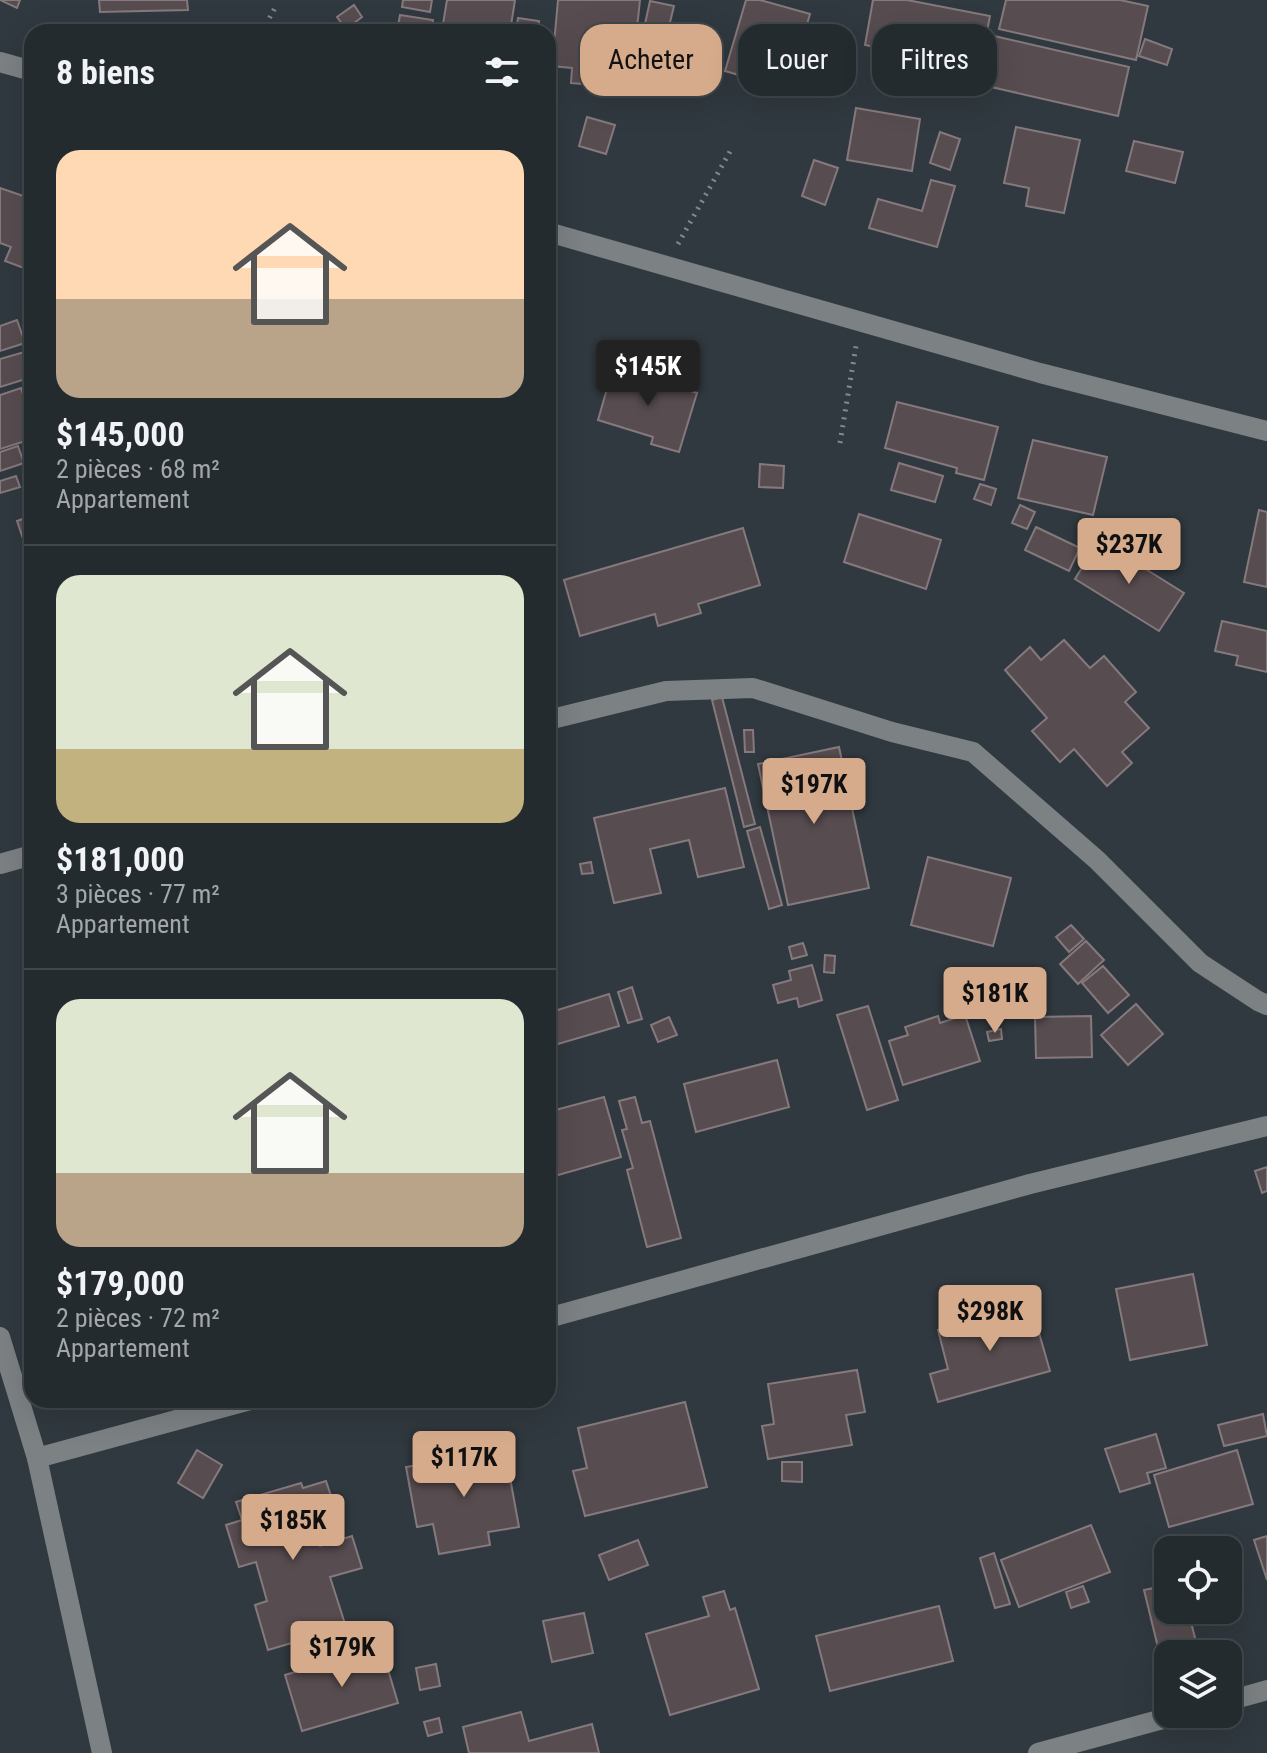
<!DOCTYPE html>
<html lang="fr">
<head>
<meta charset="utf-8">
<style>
  body { margin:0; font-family:"Roboto Condensed",sans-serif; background:#2c3337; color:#f1f3f6; height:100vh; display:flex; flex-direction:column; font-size:30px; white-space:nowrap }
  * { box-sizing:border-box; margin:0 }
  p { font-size:26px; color:#a3a7aa }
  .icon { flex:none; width:44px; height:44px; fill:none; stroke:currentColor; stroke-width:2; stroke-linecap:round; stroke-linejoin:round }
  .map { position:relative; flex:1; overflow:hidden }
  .drawer { position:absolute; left:24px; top:24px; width:532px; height:1384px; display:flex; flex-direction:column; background:#242b2f; border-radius:24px; box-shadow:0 8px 32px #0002,0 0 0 2px #41474b }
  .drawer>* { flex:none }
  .top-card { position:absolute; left:580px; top:24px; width:566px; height:72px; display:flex; gap:16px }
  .fabs { position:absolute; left:1154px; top:1536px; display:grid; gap:16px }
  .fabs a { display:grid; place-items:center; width:88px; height:88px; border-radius:16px; background:#242b2f; box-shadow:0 8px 32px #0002,0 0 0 2px #41474b; font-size:40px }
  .price { position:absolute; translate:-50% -68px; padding:0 18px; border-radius:8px; background:#d6ab8b; color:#111; font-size:26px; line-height:52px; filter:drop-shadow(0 2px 4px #0008) }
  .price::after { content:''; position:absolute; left:50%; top:48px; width:24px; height:18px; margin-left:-12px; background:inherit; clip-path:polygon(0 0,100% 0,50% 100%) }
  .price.active { background:#222; color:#fff }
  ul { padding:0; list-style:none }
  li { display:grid; align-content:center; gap:16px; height:424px; padding:0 32px }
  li+li { border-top:2px solid #41474b }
  li span { display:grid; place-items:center; height:248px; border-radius:24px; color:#555 }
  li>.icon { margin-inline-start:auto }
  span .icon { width:144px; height:144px; fill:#fffc; stroke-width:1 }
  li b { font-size:34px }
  h2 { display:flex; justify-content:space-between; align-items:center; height:96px; padding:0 32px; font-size:34px }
  .tag { padding:0 28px; border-radius:24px; background:#242b2f; box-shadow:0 8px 32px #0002,0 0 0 2px #41474b; font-size:28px; line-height:72px }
  .tag.active { background:#d6ab8b; color:#111 }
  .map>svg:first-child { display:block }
  .building { fill:#574c4f; stroke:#85797d; stroke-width:2 }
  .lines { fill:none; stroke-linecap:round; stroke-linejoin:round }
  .path { stroke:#81898d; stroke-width:5; stroke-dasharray:2 6; stroke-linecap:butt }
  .minor { stroke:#7c8184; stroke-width:20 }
</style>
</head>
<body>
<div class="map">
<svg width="1267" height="1753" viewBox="0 0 1267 1753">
  <rect width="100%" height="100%" fill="#30393f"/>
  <!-- building -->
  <g class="building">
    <path d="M0,0H20L17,8Z"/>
    <path d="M99,0H187L188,10L100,12Z"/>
    <path d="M403,0H432L430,12L402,7Z"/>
    <path d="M447,0H515L510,32H492L443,24Z"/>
    <path d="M558,0H640L632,76L608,74L607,86L571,83L572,68L552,66Z"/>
    <path d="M746,0H760L810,14L788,89L725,71Z"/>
    <path d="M873,0H907L990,16L980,67L865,45Z"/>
    <path d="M1006,0H1120L1148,6L1136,60L999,29Z"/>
    <path d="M650,1L674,6L664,47L641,42Z"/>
    <path d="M354,5L362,17L346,29L337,17Z"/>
    <path d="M400,15L433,20L431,32H397Z"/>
    <path d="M518,18L539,21L538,32H516Z"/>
    <path d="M990,35L1129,67L1118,116L978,84Z"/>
    <path d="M1145,39L1172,49L1167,65L1139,56Z"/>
    <path d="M856,108L920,119L912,171L847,160Z"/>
    <path d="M587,117L615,125L606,154L579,146Z"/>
    <path d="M1016,127L1080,140L1064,213L1026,206L1029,188L1004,183Z"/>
    <path d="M940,132L960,139L950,170L930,163Z"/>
    <path d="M1134,141L1183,152L1175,183L1126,171Z"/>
    <path d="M814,160L838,168L825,205L802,196Z"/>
    <path d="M931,180L955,186L937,247L869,228L878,199L922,211Z"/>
    <path d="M0,188L32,199V271L5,261L11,247L0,243Z"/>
    <path d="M17,320L25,343L0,351V326Z"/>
    <path d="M31,350L32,377L0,387V359Z"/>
    <path d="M613,368L697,393L679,452L651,444L653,437L598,420Z"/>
    <path d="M21,388L32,422V439L0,449V395Z"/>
    <path d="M897,402L998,427L984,480L956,473L957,468L885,448Z"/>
    <path d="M1033,440L1107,457L1093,515L1018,498Z"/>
    <path d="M18,446L24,463L0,471V452Z"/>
    <path d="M899,463L943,476L935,502L891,490Z"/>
    <path d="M760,464L784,466L783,488L759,487Z"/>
    <path d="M16,476L20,487L0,493V481Z"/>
    <path d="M980,484L996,489L991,505L974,499Z"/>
    <path d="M1020,505L1035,512L1027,529L1012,523Z"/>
    <path d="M1259,510L1267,512V587L1244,582Z"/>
    <path d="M859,514L941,540L926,589L844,562Z"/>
    <path d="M32,516V565L17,521Z"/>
    <path d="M1036,527L1080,548L1069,571L1025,550Z"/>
    <path d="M743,528L760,585L698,604L701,613L658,626L655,614L580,636L564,580Z"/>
    <path d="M1099,540L1184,593L1159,631L1075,579Z"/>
    <path d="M1222,621L1267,631V672L1236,665L1238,656L1215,651Z"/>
    <path d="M1064,640L1090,668L1104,656L1136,692L1125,702L1149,728L1122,752L1132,763L1107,786L1074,749L1060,762L1032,731L1047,718L1005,670L1030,647L1041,660Z"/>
    <path d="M722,697L755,824L744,827L712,700Z"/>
    <path d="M744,730H753L754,752H745Z"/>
    <path d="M839,747L869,888L788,905L758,764Z"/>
    <path d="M725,788L744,867L698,877L689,840L650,849L661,893L614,903L594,818Z"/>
    <path d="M760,827L782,905L769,909L747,831Z"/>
    <path d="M928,857L1011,878L993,946L911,925Z"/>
    <path d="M591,862L593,873L582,874L580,864Z"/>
    <path d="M1071,925L1084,939L1069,952L1056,937Z"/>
    <path d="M1086,941L1104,960L1078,984L1060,964Z"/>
    <path d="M803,943L807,955L792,959L789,947Z"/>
    <path d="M825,955L835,956L834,973L824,972Z"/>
    <path d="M812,965L822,1000L799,1007L797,998L778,1003L773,985L791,980L789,971Z"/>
    <path d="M1103,966L1129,995L1108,1013L1082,983Z"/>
    <path d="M632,987L642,1019L628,1023L618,992Z"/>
    <path d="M609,994L619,1026L548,1047V1013Z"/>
    <path d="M1136,1004L1163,1034L1128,1065L1101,1035Z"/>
    <path d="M868,1006L898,1100L867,1110L837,1015Z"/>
    <path d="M965,1015L980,1061L903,1085L889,1041L908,1035L905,1027L938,1016L940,1023Z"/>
    <path d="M1091,1016L1092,1057L1036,1058L1035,1017Z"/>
    <path d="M669,1017L677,1035L658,1042L651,1025Z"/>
    <path d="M1001,1029L1002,1039L989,1041L987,1032Z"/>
    <path d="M777,1060L789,1107L696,1132L684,1084Z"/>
    <path d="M604,1097L621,1157L548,1178V1112Z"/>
    <path d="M635,1097L642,1123L650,1121L681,1238L647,1247L627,1170L633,1168L622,1130L627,1129L619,1101Z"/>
    <path d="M1267,1167V1191L1262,1193L1255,1171Z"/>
    <path d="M1193,1274L1207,1345L1130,1360L1116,1289Z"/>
    <path d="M1031,1305L1050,1371L938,1402L930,1374L948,1369L938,1330Z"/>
    <path d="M857,1370L865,1412L846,1415L852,1445L768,1459L762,1426L774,1424L768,1384Z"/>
    <path d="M685,1402L707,1487L585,1516L573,1471L587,1468L578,1428Z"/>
    <path d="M1263,1414L1267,1436L1224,1446L1218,1425Z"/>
    <path d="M1156,1434L1166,1468L1147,1473L1150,1483L1120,1492L1105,1449Z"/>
    <path d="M197,1450L222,1465L203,1498L178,1483Z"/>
    <path d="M505,1450L519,1527L488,1532L490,1545L439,1554L433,1524L417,1527L406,1467Z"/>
    <path d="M1237,1450L1253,1504L1169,1527L1154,1475Z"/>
    <path d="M782,1462H802V1482L782,1481Z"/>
    <path d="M326,1481L335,1508L312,1515L320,1546L352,1536L362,1568L330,1577L346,1627L268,1650L255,1605L267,1601L256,1562L239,1567L226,1525L242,1520L236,1502L301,1483L303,1488Z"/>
    <path d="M1091,1525L1110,1572L1019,1607L1001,1560Z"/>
    <path d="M1267,1536V1580L1254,1540Z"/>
    <path d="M638,1540L648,1565L609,1580L599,1555Z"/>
    <path d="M994,1553L1010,1604L995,1608L980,1558Z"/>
    <path d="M1168,1585V1610H1188L1199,1654H1168V1662L1162,1664L1144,1590Z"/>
    <path d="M1083,1586L1089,1602L1071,1608L1066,1592Z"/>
    <path d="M724,1591L730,1610L735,1608L759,1689L670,1715L646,1634L709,1616L703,1597Z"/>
    <path d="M939,1606L953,1661L830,1691L816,1636Z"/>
    <path d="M584,1613L593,1653L552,1662L543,1621Z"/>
    <path d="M381,1646L398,1703L302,1731L285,1675Z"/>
    <path d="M436,1664L440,1686L420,1690L416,1668Z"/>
    <path d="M521,1712L529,1741L592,1724L599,1753H469L463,1727Z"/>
    <path d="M439,1718L442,1732L428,1736L424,1722Z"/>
  </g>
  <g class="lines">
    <!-- path -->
    <g class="path">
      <path d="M262,32L277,4"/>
      <path d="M678,244L732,148"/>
      <path d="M840,443L856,346"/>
    </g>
    <!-- minor -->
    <g class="minor">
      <path d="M0,62L32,71"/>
      <path d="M548,232L1040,373L1267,431"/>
      <path d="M548,720L666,691L753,688L892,732L973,752L1097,860L1200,963L1258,1001L1267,1005"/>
      <path d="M0,864L32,855"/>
      <path d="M548,1318L1030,1184L1267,1126"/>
      <path d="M0,1337L37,1458L102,1753"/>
      <path d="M37,1458L250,1400"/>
      <path d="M1228,1701L1267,1690"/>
      <path d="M1038,1753L1181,1714"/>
    </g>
  </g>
</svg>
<div class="fabs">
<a><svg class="icon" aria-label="locate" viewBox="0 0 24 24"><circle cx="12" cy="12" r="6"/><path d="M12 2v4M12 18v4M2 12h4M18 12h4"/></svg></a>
<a><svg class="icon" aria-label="layers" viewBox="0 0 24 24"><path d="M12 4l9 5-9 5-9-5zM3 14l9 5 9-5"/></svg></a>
</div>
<b class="price active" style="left:648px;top:408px">$145K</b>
<b class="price" style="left:1129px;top:586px">$237K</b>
<b class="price" style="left:814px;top:826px">$197K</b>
<b class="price" style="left:995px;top:1035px">$181K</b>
<b class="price" style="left:990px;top:1353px">$298K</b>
<b class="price" style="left:464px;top:1499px">$117K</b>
<b class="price" style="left:293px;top:1562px">$185K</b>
<b class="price" style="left:342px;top:1689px">$179K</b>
<div class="top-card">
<a class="tag active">Acheter</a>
<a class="tag">Louer</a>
<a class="tag">Filtres</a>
</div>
<section class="drawer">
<h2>8 biens<svg class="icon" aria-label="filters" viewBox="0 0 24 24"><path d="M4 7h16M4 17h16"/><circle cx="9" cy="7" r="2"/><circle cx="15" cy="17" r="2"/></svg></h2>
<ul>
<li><span style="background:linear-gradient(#ffd9b3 60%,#b9a48a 0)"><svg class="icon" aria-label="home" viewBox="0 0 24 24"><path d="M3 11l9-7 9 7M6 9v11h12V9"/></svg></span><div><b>$145,000</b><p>2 pièces · 68 m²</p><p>Appartement</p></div></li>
<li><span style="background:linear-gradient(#dfe7d0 70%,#c2b280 0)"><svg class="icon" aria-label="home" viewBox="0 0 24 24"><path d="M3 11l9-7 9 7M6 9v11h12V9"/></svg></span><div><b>$181,000</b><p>3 pièces · 77 m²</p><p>Appartement</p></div></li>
<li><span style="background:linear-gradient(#dfe7d0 70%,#b9a48a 0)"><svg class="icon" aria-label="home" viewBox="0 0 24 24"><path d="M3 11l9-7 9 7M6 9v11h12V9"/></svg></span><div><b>$179,000</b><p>2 pièces · 72 m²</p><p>Appartement</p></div></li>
</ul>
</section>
</div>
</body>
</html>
